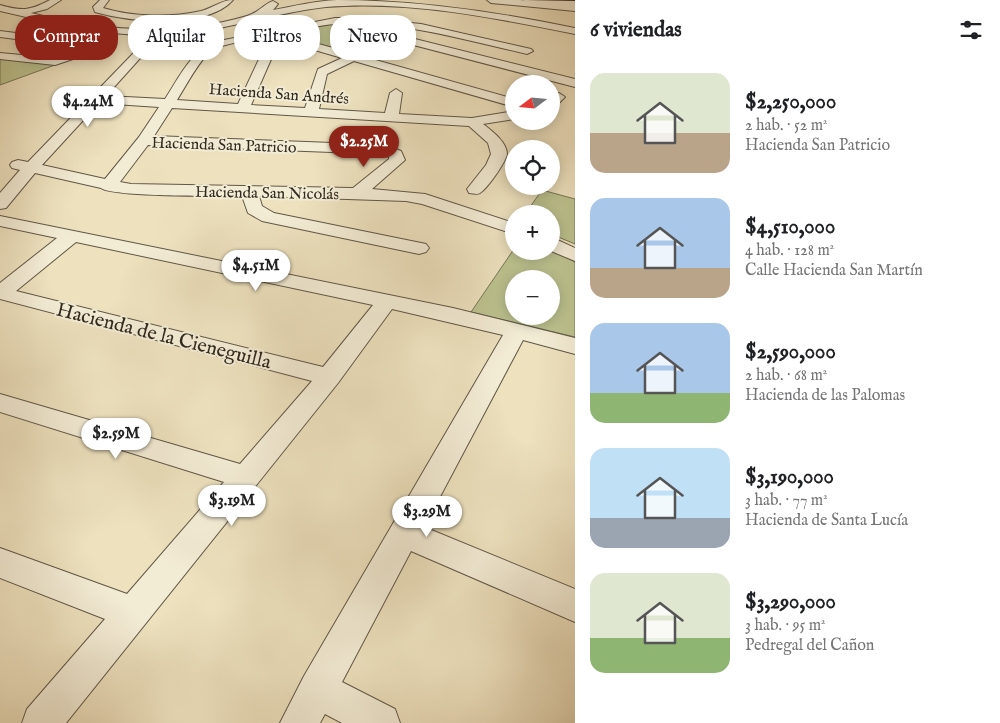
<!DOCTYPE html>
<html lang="es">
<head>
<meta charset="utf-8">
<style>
  body { margin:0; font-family:"IM FELL English",serif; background:#f2f2f2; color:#202124; height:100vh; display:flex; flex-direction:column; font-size:19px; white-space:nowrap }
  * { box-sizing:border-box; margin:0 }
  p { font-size:16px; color:#757577 }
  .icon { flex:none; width:28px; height:28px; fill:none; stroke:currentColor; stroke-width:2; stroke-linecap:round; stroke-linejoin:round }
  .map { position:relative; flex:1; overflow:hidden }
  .sheet { display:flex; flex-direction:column; background:#fff; width:425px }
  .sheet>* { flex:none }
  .banner { position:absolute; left:15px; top:15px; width:475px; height:45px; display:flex; gap:10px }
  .needle { width:32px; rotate:254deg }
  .tools { position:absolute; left:505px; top:75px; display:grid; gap:10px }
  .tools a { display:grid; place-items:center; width:55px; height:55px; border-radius:50%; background:#fff; box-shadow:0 2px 12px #0003; font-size:25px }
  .price { position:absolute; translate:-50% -42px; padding:0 11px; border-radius:18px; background:#fff; color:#222; font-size:16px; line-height:32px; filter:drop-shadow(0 1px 2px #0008) }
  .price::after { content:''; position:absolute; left:50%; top:30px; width:15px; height:11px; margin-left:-8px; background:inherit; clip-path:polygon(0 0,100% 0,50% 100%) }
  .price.current { background:#8f2418; color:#fff }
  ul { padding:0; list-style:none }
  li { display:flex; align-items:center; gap:15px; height:125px; padding:0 15px }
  li span { display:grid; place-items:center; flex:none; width:140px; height:100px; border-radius:15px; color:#555 }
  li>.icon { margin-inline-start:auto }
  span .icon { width:60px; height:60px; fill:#fffc; stroke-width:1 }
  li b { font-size:21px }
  h2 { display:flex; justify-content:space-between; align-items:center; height:60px; padding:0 15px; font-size:21px }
  .pill { padding:0 18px; border-radius:20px; background:#fff; box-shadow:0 2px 12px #0003; font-size:18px; line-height:45px }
  .pill.current { background:#8f2418; color:#fff }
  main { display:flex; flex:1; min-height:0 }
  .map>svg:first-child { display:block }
  .green { fill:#bcc28f; stroke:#767657; fill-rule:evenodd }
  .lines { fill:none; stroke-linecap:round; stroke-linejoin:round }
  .street-casing { stroke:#605747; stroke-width:2 }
  .secondary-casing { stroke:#31291f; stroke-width:2 }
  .street { fill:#f3ecd5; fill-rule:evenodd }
  .secondary { fill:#f3ecd5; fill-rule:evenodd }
  .labels { text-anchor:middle; stroke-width:4; stroke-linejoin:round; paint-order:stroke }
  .far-street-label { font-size:16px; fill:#31291f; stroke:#f3ecd5 }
  .street-label { font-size:20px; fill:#31291f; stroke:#f3ecd5 }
</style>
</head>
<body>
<main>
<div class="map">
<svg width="575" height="723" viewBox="0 0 575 723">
  <rect width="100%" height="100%" fill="#ede1be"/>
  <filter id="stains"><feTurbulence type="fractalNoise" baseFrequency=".004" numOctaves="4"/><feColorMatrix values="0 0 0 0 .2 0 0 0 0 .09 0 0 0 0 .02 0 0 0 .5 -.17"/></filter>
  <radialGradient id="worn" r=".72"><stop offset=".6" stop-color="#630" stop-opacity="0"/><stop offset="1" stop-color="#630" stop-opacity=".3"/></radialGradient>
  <!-- green -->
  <g class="green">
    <path d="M349,20L373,34L385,38L348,53L277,34Z"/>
    <path d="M0,58L55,65L0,85Z"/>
    <path d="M542,190L575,199V244L551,234V214H525Z"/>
    <path d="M551,248L575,262V337L471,312L514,249V251H551ZM514,279H551V316H514Z"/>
  </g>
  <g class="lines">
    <defs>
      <g id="street">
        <path d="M50,0H61L47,9L31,13C101,31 176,37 247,16C258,13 264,4 273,1L278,4L273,10C294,6 315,1 337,0C417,0 497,12 575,28V34C496,18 407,0 326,7C270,13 217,34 161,35L106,96L165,99C179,78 192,48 219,41L335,18H361L421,24L531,49L533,51L527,54C469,41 395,19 336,24C318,25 300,31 283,34L514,99V107L354,61L327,74L319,109L385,113L390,93L396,89L402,93L399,114L472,118L514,111V119L483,124C492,131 507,142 507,154C506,162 487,189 480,193C477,195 473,193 469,193L467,189L486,165L491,154L488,143L469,126L172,108L154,136L385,145L401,151L405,160L372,189L425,194L514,223V234L422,204L406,201L259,196L262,206L274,213L426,244L429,248L426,252L419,254L262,221L248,213L242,196C220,196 112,197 101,188L35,173L6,208L0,209V193L20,170L12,168L10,165L12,162L18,160L28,162L86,102L78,101L77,98L78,95H93L150,36L87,31L0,11V5C22,11 29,11 50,0ZM270,37L342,58L318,69L305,108L251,105L272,57L266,54L260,57L238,104L177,100C186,86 198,62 210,52C223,42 254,40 270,37ZM99,103L159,107L139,137L105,179L42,165ZM148,145L383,154L389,157V159L353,188L131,184L120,182Z"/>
        <path d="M100,0H109L103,8C133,17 170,18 201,11C213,8 221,0 233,0C206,30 130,22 95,12L93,7Z"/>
        <path d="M487,0H520L575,5V11L491,3Z"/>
        <path d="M375,29L575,79V87L371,34L370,32Z"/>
        <path d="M0,31L94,43L99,46L97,51L55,65L0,59V53L54,58L85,48L0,37Z"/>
        <path d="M559,93L565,97L556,106L551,107V97Z"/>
        <path d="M0,216L453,308L575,338V354L523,340L424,527L575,589V622L411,551L342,682L395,709L400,723H342L325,714L320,723H280L304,676L503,335L392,309L338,383L66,723H22L27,709L105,619L0,578V548L127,594L224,482L0,412V394L240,464L312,381L0,299V283L57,238L0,226ZM76,242L373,305L323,367L16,291Z"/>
        <path d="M551,237L575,248V261L551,251Z"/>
      </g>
      <path id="secondary" d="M523,0L575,1V7L528,3Z"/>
    </defs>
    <!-- street casing -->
    <use href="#street" class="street-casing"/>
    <!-- secondary casing -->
    <use href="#secondary" class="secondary-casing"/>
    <!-- street -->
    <use href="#street" class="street"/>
    <!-- secondary -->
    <use href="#secondary" class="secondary"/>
  </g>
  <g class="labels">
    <!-- far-street labels -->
    <g class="far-street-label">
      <text transform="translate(279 93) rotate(4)" y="6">Hacienda San Andrés</text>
      <text transform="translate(224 144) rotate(2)" y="6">Hacienda San Patricio</text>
      <text transform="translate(267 192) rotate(1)" y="6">Hacienda San Nicolás</text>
    </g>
    <!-- street labels -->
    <g class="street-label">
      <text transform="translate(164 335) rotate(14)" y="7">Hacienda de la Cieneguilla</text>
    </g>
  </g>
  <rect width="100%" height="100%" filter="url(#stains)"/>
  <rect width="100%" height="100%" fill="url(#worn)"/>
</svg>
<div class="tools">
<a><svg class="needle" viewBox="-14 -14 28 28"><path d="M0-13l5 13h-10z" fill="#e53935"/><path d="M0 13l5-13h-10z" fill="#757577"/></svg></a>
<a><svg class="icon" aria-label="locate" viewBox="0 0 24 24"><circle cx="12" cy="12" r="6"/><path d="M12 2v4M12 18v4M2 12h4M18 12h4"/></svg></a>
<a>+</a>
<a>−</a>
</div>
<b class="price" style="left:88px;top:128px">$4.24M</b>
<b class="price current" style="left:364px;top:168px">$2.25M</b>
<b class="price" style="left:256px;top:292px">$4.51M</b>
<b class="price" style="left:116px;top:460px">$2.59M</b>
<b class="price" style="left:232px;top:527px">$3.19M</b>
<b class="price" style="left:427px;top:538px">$3.29M</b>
<div class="banner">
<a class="pill current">Comprar</a>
<a class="pill">Alquilar</a>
<a class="pill">Filtros</a>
<a class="pill">Nuevo</a>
</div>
</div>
<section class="sheet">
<h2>6 viviendas<svg class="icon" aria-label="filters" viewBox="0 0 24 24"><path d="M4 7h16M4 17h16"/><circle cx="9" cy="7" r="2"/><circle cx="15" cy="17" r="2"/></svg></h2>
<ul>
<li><span style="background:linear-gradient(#dfe7d0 60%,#b9a48a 0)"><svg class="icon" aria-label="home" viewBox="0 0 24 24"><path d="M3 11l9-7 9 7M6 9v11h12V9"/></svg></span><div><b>$2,250,000</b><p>2 hab. · 52 m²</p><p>Hacienda San Patricio</p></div></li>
<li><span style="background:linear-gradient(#a9c7e8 70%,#b9a48a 0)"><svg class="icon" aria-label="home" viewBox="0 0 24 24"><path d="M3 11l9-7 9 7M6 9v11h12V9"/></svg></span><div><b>$4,510,000</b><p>4 hab. · 128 m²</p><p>Calle Hacienda San Martín</p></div></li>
<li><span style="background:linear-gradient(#a9c7e8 70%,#8fb573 0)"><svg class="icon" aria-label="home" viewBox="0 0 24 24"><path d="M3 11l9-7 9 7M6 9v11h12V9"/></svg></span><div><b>$2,590,000</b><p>2 hab. · 68 m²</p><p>Hacienda de las Palomas</p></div></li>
<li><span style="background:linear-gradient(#bfe0f5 70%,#9aa5b1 0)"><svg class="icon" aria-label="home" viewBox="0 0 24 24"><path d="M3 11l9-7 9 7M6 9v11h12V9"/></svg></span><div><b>$3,190,000</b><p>3 hab. · 77 m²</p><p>Hacienda de Santa Lucía</p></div></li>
<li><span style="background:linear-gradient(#dfe7d0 65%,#8fb573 0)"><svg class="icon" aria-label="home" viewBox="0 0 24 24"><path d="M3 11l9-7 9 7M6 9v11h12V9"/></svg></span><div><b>$3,290,000</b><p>3 hab. · 95 m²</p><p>Pedregal del Cañon</p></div></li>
</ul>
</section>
</main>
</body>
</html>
